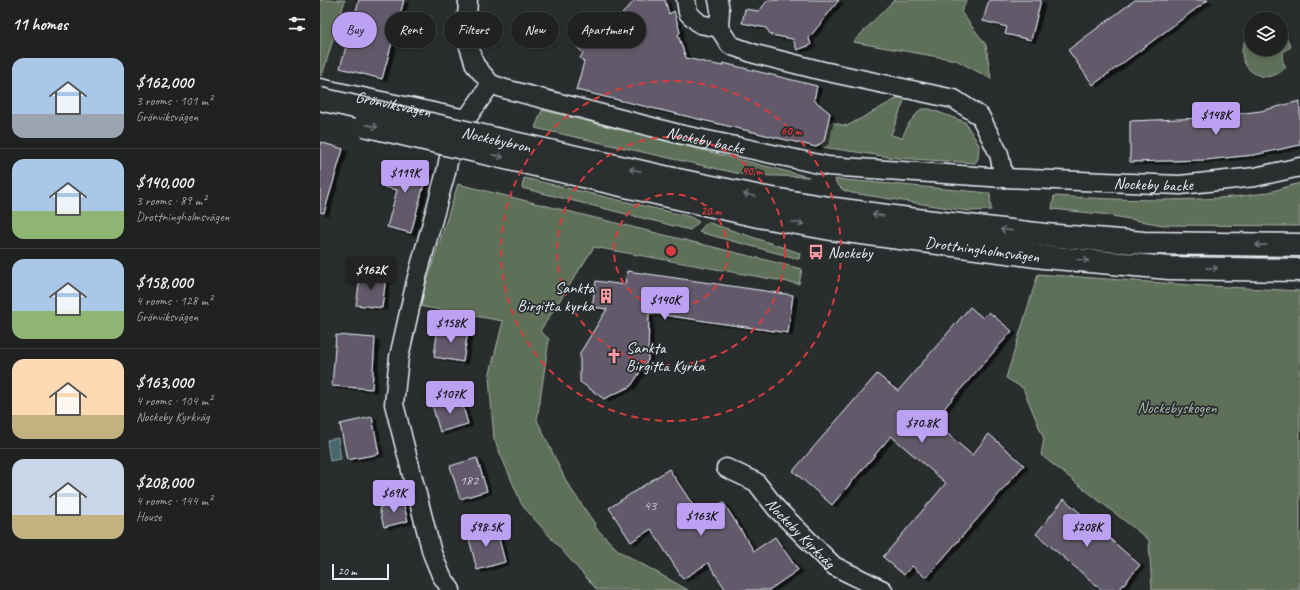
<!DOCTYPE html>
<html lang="en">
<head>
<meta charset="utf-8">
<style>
  body { margin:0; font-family:Caveat,sans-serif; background:#2d2f2f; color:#f1f3f6; height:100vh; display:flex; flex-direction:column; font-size:15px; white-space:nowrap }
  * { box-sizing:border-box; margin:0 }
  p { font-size:13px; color:#a2a4a5 }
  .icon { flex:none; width:22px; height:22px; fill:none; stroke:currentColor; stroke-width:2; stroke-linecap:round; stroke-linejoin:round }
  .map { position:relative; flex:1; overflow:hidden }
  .sheet { display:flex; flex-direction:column; background:#202222; width:320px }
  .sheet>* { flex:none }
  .banner { position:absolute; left:12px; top:12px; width:380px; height:36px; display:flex; gap:8px }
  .tools { position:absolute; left:924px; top:12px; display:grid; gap:8px }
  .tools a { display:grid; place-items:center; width:44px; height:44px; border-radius:50%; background:#202222; box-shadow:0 2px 6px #0003,0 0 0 1px #3d3f40; font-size:20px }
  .scale { position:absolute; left:12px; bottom:10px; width:57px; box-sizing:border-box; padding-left:4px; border:2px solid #e8f1f8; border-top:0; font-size:11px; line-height:14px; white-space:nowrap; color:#e8f1f8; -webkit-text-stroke:3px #2a2d2e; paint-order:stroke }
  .price { position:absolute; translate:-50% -34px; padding:0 9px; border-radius:4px; background:#bca0f2; color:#111; font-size:13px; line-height:26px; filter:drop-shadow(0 1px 2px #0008) }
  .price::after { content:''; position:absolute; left:50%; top:24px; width:12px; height:9px; margin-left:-6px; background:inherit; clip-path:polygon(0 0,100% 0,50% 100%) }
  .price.selected { background:#222; color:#fff }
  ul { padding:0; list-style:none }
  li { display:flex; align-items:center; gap:12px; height:100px; padding:0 12px }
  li+li { border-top:1px solid #3d3f40 }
  li span { display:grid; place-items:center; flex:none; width:112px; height:80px; border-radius:12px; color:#555 }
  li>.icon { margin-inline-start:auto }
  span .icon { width:48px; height:48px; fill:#fffc; stroke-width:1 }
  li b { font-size:17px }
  h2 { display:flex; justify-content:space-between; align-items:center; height:48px; padding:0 12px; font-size:17px }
  .pill { padding:0 14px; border-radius:18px; background:#202222; box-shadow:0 2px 6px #0003,0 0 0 1px #3d3f40; font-size:14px; line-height:36px }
  .pill.selected { background:#bca0f2; color:#111 }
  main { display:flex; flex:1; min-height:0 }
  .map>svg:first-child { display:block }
  .green { fill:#5e6f58; stroke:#a3b0a8 }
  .water { fill:#4a676d; stroke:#899ea5 }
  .building { fill:#625a6b; stroke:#e8f1f8; filter:url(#shadow) }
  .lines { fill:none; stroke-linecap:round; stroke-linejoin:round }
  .street-casing { stroke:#e8f1f8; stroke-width:21 }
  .secondary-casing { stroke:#e8f1f8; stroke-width:25 }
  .street { stroke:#2a2d2e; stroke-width:18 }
  .secondary { stroke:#2a2d2e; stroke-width:22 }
  .secondary-bridge-casing { stroke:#e8f1f8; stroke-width:25; stroke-linecap:butt }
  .secondary-bridge { stroke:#2a2d2e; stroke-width:22 }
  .oneway { stroke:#6c7275 }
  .ring { fill:none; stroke:#d83c3d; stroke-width:2; stroke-dasharray:7 5 }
  .labels { text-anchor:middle; stroke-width:3.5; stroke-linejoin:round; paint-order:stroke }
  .number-label { font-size:14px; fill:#c6cbd5 }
  .street-label { font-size:16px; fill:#e8f1f8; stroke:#2a2d2e }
  .poi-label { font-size:16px; fill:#e8f1f8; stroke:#2a2d2e; text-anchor:start }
  .park-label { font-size:16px; fill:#aab6b0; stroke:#2a2d2e }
  .centre { fill:#d83c3d; stroke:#2a2d2e; stroke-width:2 }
  .ring-label { font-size:12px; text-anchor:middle; font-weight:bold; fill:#d83c3d; stroke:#2a2d2e; stroke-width:3.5; stroke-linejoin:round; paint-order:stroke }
</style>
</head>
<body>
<main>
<section class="sheet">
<h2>11 homes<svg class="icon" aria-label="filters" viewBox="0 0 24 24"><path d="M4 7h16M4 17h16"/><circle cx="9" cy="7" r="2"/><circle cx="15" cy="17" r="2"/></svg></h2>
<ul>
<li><span style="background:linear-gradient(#a9c7e8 70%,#9aa5b1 0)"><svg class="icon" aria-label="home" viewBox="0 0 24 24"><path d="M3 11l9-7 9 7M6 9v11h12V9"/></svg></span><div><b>$162,000</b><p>3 rooms · 101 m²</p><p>Grönviksvägen</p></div></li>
<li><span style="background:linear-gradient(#a9c7e8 65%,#8fb573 0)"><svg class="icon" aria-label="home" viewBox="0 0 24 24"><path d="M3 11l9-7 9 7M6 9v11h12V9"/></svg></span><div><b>$140,000</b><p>3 rooms · 89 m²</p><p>Drottningholmsvägen</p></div></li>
<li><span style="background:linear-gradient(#a9c7e8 65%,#8fb573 0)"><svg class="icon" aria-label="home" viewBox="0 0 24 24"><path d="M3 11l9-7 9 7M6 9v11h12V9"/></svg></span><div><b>$158,000</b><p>4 rooms · 128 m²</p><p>Grönviksvägen</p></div></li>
<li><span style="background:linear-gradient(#ffd9b3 70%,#c2b280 0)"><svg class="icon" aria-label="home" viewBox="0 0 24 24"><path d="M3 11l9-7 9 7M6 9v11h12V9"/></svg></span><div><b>$163,000</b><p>4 rooms · 104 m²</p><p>Nockeby Kyrkväg</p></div></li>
<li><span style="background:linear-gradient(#c9d6e8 70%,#c2b280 0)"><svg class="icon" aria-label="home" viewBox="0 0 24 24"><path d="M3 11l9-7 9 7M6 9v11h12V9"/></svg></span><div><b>$208,000</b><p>4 rooms · 144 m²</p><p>House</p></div></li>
</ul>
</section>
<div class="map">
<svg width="980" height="590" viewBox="0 0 980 590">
  <defs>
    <filter id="shadow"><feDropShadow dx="4.5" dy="2.5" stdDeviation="0" flood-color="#0009"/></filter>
  </defs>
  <rect width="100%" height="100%" fill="#2a2d2e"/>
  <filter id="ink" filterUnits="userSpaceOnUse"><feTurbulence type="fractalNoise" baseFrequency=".025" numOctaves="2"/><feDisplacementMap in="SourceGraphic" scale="8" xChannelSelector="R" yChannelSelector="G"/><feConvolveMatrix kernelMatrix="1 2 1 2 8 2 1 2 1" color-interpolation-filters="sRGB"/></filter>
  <g filter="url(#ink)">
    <!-- green -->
    <g class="green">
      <path d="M0,0H25L2,76L0,75Z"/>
      <path d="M574,0H647L641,12L666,45L671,79L636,60L533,42Z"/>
      <path d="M961,32L966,37L971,47C961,51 960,59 966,67C941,94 905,58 931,33V49H961Z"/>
      <path d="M580,97L585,98L571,135L582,138L589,123L601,109H610L645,122L659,145L658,159L655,163L577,158L502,147L506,139L510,122L527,126Z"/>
      <path d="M222,110L489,177L425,175L215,128Z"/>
      <path d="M204,178L371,217L379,222L370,230L202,188Z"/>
      <path d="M515,179L670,193L671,210L648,211L532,193L523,190L516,183Z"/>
      <path d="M980,183V226L843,225L781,214L732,209L734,196C802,200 871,203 939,194C953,192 967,186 980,183Z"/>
      <path d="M138,184L482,269L479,284L274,247L220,331L229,339L217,420L247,483L275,524L274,526L299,551L368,590H277L202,505L174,439L169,377L183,321L99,306Z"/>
      <path d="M387,222L480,253L479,259L379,232Z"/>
      <path d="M718,274L870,285L980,291V590H832L829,540L721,455L724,439L703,388L686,378Z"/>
    </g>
    <!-- water -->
    <path class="water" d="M18,438L21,459L10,461L7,440Z"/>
    <!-- building -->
    <g class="building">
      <path d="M39,0H84L62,79L20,68Z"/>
      <path d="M315,0H345L349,14L354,11L360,32L358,35L366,58L402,66L403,63L497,86L494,100L510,113L504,141L496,147L256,90L264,62L260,58L263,53L252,42L270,36L290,42L305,23L302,14Z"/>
      <path d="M448,0H519L489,38L491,45L477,50L473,39L451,35L446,28L422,23L425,9L439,11Z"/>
      <path d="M669,0H721L711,40L685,34L687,27L663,21Z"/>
      <path d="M815,0H888L773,85L748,50Z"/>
      <path d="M980,101V145L934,155L885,160L810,162V121L883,118L941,111Z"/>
      <path d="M0,142L23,149L4,213L0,212Z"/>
      <path d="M71,160L108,169L91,233L67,227L77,190L64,187Z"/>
      <path d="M307,271L473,295L468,333L329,313L328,360L311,386L284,399L260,382V353L287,309L272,307L276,281L305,285Z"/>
      <path d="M41,273L66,277L62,308L36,305Z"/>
      <path d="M650,307L663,318L669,312L692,331L613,421L652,455L669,434L704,465L606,578L592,566L584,575L563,557L626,483L571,436L512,505L473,471L557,374L578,391Z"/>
      <path d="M118,326L148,331L143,362L114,357Z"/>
      <path d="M16,335L55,338L52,389L12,386Z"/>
      <path d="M141,399L148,424L120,432L112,405Z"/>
      <path d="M52,417L59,454L27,460L20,424Z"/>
      <path d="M157,458L167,491L140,499L130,466Z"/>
      <path d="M349,469L381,517L403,502L434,551L455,537L478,570L449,590H406L388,563L363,579L331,529L311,542L289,508Z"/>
      <path d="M744,499L820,565L799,590H782L716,534Z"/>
      <path d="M83,502L88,521L64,527L59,508Z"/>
      <path d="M176,527L185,562L157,570L148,535Z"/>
    </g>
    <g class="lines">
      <defs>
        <g id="street">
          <path id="s1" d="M148,0L146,37L155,65L171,84L185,89L359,134L508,166L684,178L860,185L935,177L980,167"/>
          <path d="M366,0L368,13L380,24L399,28"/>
          <path d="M398,0L400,10L399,28L410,45L435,54L503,71L634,99L660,116L679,154L684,178"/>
          <path id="s2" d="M0,88L146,119"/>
          <path id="s3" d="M406,468L436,482L456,508L514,566L563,590"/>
          <path d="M131,590L121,575L112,553L74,404L79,357L96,281L126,172L133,138L171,84"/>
        </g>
        <g id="secondary">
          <path d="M353,179L441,197L515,209L596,220L725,235L824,243L980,245"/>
          <path id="s4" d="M349,196L438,216L511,229L724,257L849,268L980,270"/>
        </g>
      </defs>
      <!-- street casing -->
      <use href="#street" class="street-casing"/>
      <!-- secondary casing -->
      <use href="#secondary" class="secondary-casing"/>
      <!-- street -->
      <use href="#street" class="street"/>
      <!-- secondary -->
      <use href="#secondary" class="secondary"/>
      <defs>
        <g id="secondary-bridge">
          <path id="s5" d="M0,99L353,179"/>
          <path d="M44,125L349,196"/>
        </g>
      </defs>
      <!-- secondary-bridge casing -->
      <use href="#secondary-bridge" class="secondary-bridge-casing"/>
      <!-- secondary-bridge -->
      <use href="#secondary-bridge" class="secondary-bridge"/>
    </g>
    <!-- one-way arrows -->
    <defs><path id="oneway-shaft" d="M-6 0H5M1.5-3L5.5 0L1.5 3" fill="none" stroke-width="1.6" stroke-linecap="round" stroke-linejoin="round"/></defs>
    <g class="oneway">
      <use href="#oneway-shaft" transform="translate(52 126) rotate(13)"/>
      <use href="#oneway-shaft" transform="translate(178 156) rotate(13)"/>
      <use href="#oneway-shaft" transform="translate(315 170) rotate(-167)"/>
      <use href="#oneway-shaft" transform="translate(429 195) rotate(-168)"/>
      <use href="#oneway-shaft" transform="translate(558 215) rotate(-172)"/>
      <use href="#oneway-shaft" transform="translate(478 223) rotate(10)"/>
      <use href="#oneway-shaft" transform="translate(686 230) rotate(-174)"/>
      <use href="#oneway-shaft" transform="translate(941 245) rotate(-179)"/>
      <use href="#oneway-shaft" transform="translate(763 260) rotate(5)"/>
      <use href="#oneway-shaft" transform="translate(892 268) rotate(1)"/>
    </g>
  </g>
  <!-- distance rings -->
  <g class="ring">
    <circle cx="351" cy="251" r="57"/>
    <circle cx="351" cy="251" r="114"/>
    <circle cx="351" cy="251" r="170"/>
  </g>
  <!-- icons -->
  <defs>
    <symbol id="bus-bare" viewBox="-9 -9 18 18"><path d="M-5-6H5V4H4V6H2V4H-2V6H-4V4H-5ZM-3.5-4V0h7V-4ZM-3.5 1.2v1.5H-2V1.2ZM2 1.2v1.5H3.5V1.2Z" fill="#ff9aa2" stroke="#2a2d2e" stroke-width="2.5" paint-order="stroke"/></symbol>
    <symbol id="building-bare" viewBox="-9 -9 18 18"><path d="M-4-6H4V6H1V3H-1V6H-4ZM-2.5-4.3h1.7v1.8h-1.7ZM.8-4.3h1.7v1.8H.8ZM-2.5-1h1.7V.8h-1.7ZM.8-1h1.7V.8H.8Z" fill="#ff9aa2" stroke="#2a2d2e" stroke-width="2.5" paint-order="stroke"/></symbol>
    <symbol id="church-bare" viewBox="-9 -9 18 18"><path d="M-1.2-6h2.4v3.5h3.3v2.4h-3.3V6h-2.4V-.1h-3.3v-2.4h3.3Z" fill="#ff9aa2" stroke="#2a2d2e" stroke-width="2.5" paint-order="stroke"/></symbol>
  </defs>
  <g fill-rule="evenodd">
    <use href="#bus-bare" x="485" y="241" width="22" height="22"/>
    <use href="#building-bare" x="275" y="285" width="22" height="22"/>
    <use href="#church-bare" x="283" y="345" width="22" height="22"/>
  </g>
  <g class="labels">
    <!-- number labels -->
    <g class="number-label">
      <text x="149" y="485">182</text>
      <text x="330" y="510">43</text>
    </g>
    <!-- street labels -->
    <g class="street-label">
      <text dy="6" stroke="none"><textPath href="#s2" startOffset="75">Grönviksvägen</textPath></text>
      <text dy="6" stroke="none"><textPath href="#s5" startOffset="181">Nockebybron</textPath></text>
      <text dy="6" stroke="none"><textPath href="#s1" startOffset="313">Nockeby backe</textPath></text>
      <text dy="6" stroke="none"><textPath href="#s1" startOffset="764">Nockeby backe</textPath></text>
      <text dy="6" stroke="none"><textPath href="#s4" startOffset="318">Drottningholmsvägen</textPath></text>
      <text dy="6" stroke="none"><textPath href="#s3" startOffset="101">Nockeby Kyrkväg</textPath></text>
    </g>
    <!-- poi labels -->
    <g class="poi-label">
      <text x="508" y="258">Nockeby</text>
      <text x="274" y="293" text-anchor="end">Sankta<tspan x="274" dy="18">Birgitta kyrka</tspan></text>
      <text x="306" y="353">Sankta<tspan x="306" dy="18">Birgitta Kyrka</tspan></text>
    </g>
    <!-- park labels -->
    <g class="park-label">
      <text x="857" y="413">Nockebyskogen</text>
    </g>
  </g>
  <circle cx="351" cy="251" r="6" class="centre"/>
  <g class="ring-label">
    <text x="471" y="135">60 m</text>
    <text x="432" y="175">40 m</text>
    <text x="391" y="215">20 m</text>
  </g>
</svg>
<div class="tools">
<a><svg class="icon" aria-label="layers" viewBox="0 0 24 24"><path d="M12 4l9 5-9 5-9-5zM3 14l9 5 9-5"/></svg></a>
</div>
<div class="scale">20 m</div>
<b class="price" style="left:896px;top:136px">$148K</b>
<b class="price" style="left:85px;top:194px">$119K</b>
<b class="price selected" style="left:51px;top:291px">$162K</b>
<b class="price" style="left:345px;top:321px">$140K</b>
<b class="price" style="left:131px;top:344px">$158K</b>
<b class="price" style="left:130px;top:415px">$107K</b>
<b class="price" style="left:602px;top:444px">$70.8K</b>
<b class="price" style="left:74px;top:514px">$69K</b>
<b class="price" style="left:381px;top:537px">$163K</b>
<b class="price" style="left:166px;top:548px">$98.5K</b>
<b class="price" style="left:767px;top:548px">$208K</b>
<div class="banner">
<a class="pill selected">Buy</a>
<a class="pill">Rent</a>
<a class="pill">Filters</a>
<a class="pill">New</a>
<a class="pill">Apartment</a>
</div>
</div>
</main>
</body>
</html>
